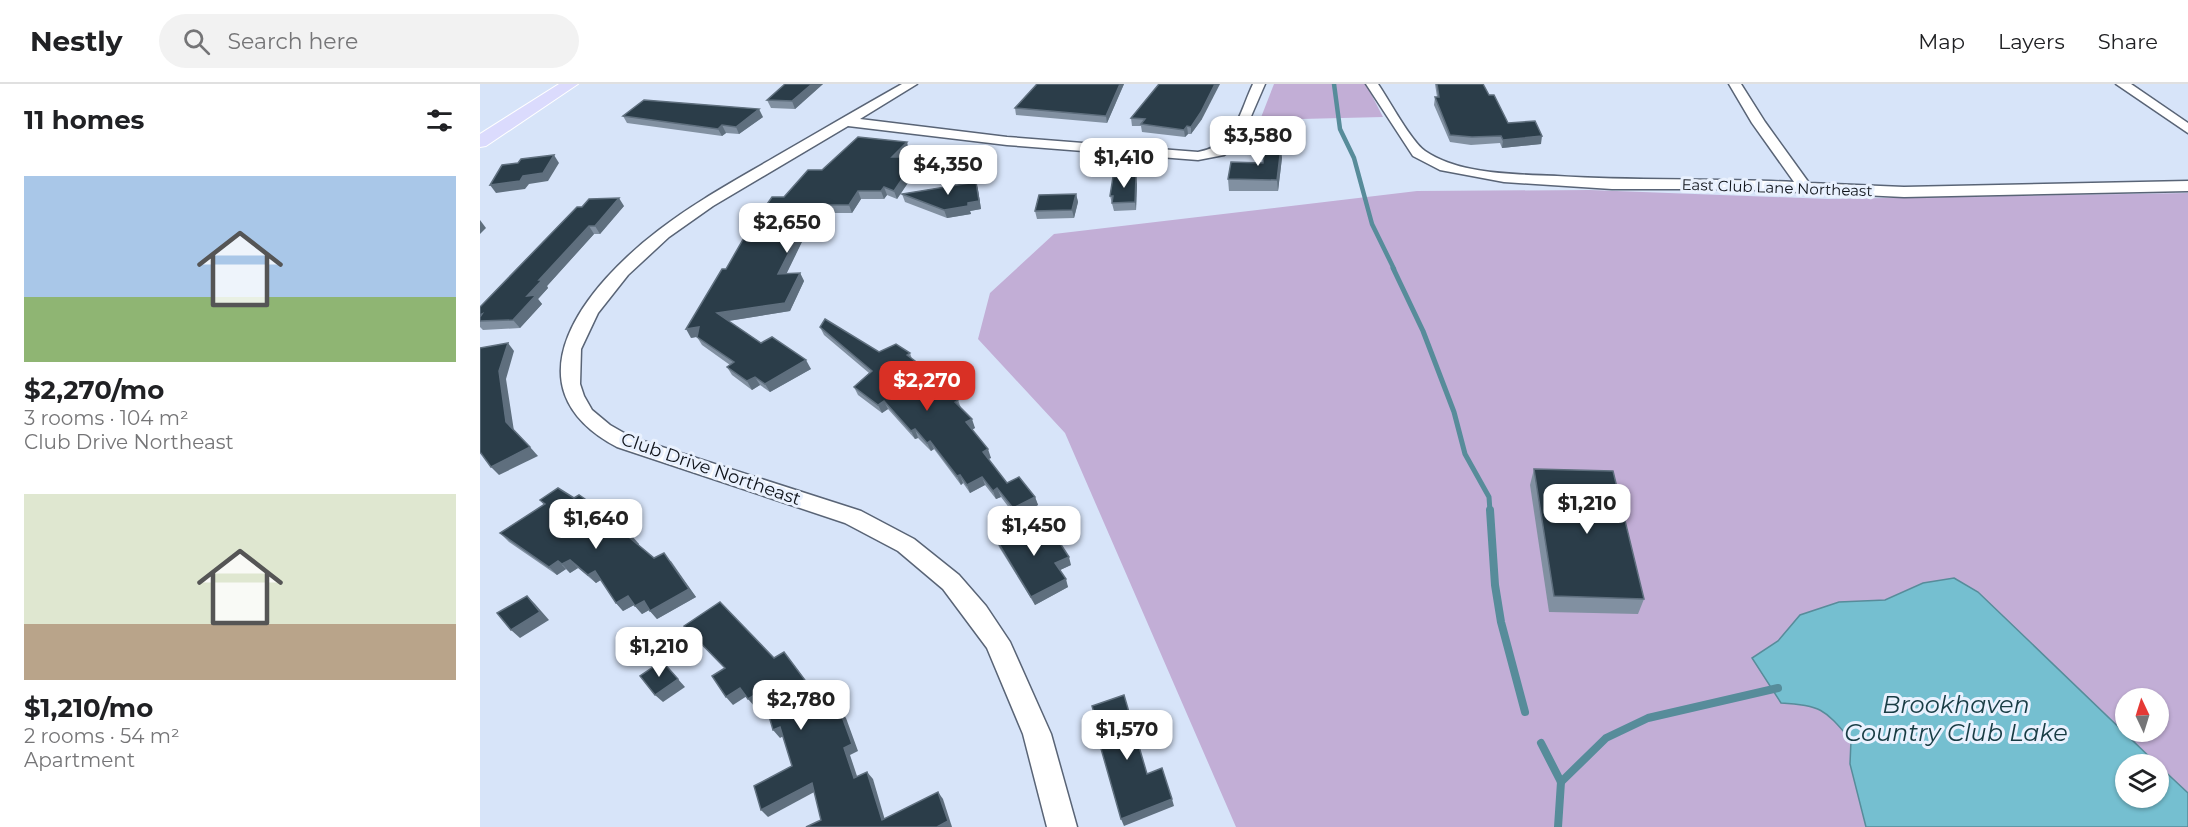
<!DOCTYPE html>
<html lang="en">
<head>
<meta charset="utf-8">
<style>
  body { margin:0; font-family:Montserrat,sans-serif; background:#f2f2f2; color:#202124; height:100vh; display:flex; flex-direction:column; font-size:22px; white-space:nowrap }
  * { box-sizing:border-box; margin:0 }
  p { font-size:20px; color:#757577 }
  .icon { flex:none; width:33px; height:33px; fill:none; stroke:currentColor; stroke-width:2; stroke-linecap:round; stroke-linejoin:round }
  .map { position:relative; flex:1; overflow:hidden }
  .sheet { display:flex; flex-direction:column; background:#fff; width:480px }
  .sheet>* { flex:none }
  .needle { width:39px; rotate:356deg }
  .tools { position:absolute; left:1635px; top:604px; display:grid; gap:12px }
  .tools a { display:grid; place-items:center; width:54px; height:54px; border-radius:50%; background:#fff; box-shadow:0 2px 4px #0004; font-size:30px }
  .price { position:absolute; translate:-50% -51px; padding:0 14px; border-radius:12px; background:#fff; color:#222; font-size:20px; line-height:39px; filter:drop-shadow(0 2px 3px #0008) }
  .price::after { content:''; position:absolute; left:50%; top:36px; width:18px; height:14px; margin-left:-9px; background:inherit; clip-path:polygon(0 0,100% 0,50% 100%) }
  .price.current { background:#d93025; color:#fff }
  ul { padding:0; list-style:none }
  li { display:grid; align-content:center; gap:12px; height:318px; padding:0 24px }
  li span { display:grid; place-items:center; height:186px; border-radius:0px; color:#555 }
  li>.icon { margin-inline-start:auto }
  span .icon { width:108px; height:108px; fill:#fffc; stroke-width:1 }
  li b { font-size:26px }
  h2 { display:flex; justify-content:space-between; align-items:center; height:72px; padding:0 24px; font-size:26px }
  header { display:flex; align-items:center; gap:36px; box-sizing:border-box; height:84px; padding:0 30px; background:#fff; border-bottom:2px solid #e0e0e0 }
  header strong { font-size:28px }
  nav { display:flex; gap:33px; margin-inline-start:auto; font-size:21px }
  .search { width:420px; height:54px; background:#f2f2f2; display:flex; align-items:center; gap:15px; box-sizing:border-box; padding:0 21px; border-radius:33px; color:#757577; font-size:22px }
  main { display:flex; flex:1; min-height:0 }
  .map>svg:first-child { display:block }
  .green { fill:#c2aed6; fill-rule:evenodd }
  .water { fill:#75bfd0; stroke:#578c9a; stroke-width:1.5 }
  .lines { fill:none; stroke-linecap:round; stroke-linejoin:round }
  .stream-far2 { stroke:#578c9a; stroke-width:4.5 }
  .stream-far1 { stroke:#578c9a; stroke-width:5 }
  .stream { stroke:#578c9a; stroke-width:8 }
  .minor-casing { stroke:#596476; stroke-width:3 }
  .major-casing { stroke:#fff; stroke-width:2 }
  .minor { fill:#fff; fill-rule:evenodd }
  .major { fill:#dbdbfd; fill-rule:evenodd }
  .wall { fill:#8190a1 }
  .shaded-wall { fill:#5f6f7e }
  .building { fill:#2b3d49; stroke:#5f6f7e; stroke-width:1.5 }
  .labels { text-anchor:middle; stroke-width:6; stroke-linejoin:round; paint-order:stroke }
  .far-street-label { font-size:15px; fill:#10141b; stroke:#e9f1fe }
  .street-label { font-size:18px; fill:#10141b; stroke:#e9f1fe }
  .near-water-label { font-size:24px; font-style:italic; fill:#183c44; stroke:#e9f1fe }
</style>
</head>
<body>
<header>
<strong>Nestly</strong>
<div class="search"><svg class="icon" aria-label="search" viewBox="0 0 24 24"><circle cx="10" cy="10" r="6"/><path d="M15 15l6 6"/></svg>Search here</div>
<nav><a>Map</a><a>Layers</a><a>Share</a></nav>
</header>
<main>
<section class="sheet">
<h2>11 homes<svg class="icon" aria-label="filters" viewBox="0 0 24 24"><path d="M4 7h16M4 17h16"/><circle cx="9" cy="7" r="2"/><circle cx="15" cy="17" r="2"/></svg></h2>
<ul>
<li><span style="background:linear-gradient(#a9c7e8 65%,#8fb573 0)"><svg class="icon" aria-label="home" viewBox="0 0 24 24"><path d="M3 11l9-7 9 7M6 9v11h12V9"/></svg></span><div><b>$2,270/mo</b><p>3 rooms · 104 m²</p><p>Club Drive Northeast</p></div></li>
<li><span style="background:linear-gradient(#dfe7d0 70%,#b9a48a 0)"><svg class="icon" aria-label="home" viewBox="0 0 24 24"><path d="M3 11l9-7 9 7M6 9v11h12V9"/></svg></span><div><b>$1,210/mo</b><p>2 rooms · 54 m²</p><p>Apartment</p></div></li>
</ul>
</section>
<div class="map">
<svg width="1708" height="743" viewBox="0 0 1708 743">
  <rect width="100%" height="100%" fill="#d7e4f9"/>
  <!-- green -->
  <g class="green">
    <path d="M794,0H886L903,33L780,36Z"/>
    <path d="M1110,106L1348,115L1708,109V743H756L585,349L498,255L510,209L574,150L937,107ZM1646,615H1678V648H1646ZM1646,681H1678V714H1646Z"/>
  </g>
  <!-- water -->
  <path class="water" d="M1474,494L1498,508L1678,681H1646V714H1678V681L1708,709V743H1386L1370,680L1371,656C1345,626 1342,621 1301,619L1272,574L1298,557L1320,531L1359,518L1405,516L1443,499Z"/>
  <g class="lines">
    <!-- stream-far2 -->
    <path class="stream-far2" d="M854,0L860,45L874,74L892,140L914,185"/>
    <!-- stream-far1 -->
    <path class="stream-far1" d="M913,184L943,247L974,328L985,370L1009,413L1010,427"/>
    <!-- stream -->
    <g class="stream">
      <path d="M1010,426L1015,501L1021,538L1045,628"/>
      <path d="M1061,659L1081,698L1078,743"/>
      <path d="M1081,698L1126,654L1168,634L1298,604"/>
    </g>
    <defs>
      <g id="minor">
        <path d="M422,0H437L380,35L527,53L718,68C756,61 758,32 773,0H785L759,60L744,71L718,76L527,61L368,42L233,122L189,153L148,191L118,229L101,265L100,300L104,312L112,326L130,341L151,353L381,427L434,455L479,491L506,522L530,558L571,650L597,743H567L543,650L507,564L463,505L418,467L365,439L137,363C22,302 108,200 179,146C215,118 256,96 295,73C337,49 379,24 422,0Z"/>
        <path d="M886,0H898C909,16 931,57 945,67C980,91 1036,90 1077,92C1156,97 1235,94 1314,98L1272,39L1249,0H1261L1285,38L1329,99L1424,103L1708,97V107L1424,113L1257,105H1132L1024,98L960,86L933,72Z"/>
        <path d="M1636,0H1651L1708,39V49Z"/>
      </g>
      <path id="major" d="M79,0H98L6,62L0,63V50Z"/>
    </defs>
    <!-- minor casing -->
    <use href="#minor" class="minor-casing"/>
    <!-- major casing -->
    <use href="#major" class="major-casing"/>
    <!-- minor -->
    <use href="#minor" class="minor"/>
    <!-- major -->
    <use href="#major" class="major"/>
  </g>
  <!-- wall -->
  <g class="wall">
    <path d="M305,0H343L315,25L291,24L287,16Z"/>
    <path d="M644,0L627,39L536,31L535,24Z"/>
    <path d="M955,0H1003L1009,11L1028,39L1061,60L1022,64L1020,59L991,61L970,58L954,21L955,13H957Z"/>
    <path d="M143,32L283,33L259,50L246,49L242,52L147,39Z"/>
    <path d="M651,34L722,35L711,50H708L705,53L662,48L661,42H652Z"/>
    <path d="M429,66L422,73L440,81L417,115L407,111L404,115H381L372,129H336L306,190L320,189L324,197L310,227L248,237L281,259L331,285L290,308L280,301L272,306L252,291L247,283L250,281L222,261L217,253L211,254L246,185L283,126L304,113L342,86Z"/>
    <path d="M802,74L798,107H749L748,95L783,79Z"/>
    <path d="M496,98L498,106L501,125L490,127L491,130L467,134L425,118L422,110Z"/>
    <path d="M657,100L656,126L634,127L630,112Z"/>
    <path d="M596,110L598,118L594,134L557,135L555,127Z"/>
    <path d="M144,122L120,150H114L67,202L68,204L58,215L62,220L40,244L3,246L0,243V223L97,123Z"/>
    <path d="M340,243L399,268L430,269L432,275L435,277L439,285L478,316L481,324L495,344L492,345L511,374L508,375L527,399L555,413L558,421L536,433L521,413L516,415L505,401L490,409L483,399L481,401L454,365L451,367L438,354L435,355L408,325L402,329L378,311L374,303L389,289L344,251Z"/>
    <path d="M1054,385L1164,515L1158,530L1069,528L1050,401Z"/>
    <path d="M60,416L159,460L158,461L174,474L191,477L216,513L177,535L169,526L162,530L154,521L143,527L136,519L121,496L116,499L98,484L90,489L86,485L77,491L29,458L20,449L64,421Z"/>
    <path d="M516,455L591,481L580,486L588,503L555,521L519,463Z"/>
  </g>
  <!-- shaded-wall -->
  <g class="shaded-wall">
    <path d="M332,0H343L315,25L312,17Z"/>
    <path d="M640,0H644L627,39L626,32Z"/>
    <path d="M735,0H740L722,35L711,50V43Z"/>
    <path d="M279,25L283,33L259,50L256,43Z"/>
    <path d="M242,41L246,49L242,52L238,45Z"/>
    <path d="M707,42L708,50L705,53L704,46Z"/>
    <path d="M1062,52L1061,60L1022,64L1023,56Z"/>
    <path d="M427,58L429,66L415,81L412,73Z"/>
    <path d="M801,63L802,74L798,107L797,96Z"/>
    <path d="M74,71L79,79L68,97L49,100L45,105L16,109L10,101L43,92Z"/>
    <path d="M437,73L440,81L417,115L414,107Z"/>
    <path d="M656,92L657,100L656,126L655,118Z"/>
    <path d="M496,98L498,106L501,125L490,127L491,130L467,134L464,126L488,119Z"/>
    <path d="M404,103L407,111L404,115L401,107Z"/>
    <path d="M378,107L381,115L372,129L369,121Z"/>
    <path d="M596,110L598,118L594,134L592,126Z"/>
    <path d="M139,114L144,122L120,150L115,142Z"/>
    <path d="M333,121L336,129L302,199L298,190Z"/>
    <path d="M0,136L6,144L0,150Z"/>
    <path d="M109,142L114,150L67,202L68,204L58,215L62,220L40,244L33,236L47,212L59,196Z"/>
    <path d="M320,189L324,197L310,227L242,238L237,229Z"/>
    <path d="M219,243L224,251L211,254L206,245Z"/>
    <path d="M28,259L34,267L26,295L34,347L26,338L19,287Z"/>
    <path d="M326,276L331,285L290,308L285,300Z"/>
    <path d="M435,277L439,286L431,280Z"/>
    <path d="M275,293L280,301L272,306L267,297Z"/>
    <path d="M404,317L408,325L402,329L398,321Z"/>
    <path d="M492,335L495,344L490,347L486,338Z"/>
    <path d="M435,345L438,354L435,355L431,347Z"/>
    <path d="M450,357L454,365L451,367L447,359Z"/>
    <path d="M50,363L58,372L19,391L11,383Z"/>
    <path d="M508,365L511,374L506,376L503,368Z"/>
    <path d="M480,391L483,399L481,401L477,392Z"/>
    <path d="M502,393L505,401L490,409L487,401Z"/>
    <path d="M517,404L521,413L516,415L513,407Z"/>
    <path d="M555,413L558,421L536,433L533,424Z"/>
    <path d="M152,452L159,460L157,462L150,454Z"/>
    <path d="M184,469L216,513L177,535L170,527Z"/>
    <path d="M589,473L591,481L578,487L575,479Z"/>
    <path d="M90,476L98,484L90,489L82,480Z"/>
    <path d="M78,477L86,485L77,491L69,483Z"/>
    <path d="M115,487L122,495L116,499L108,491Z"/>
    <path d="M586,495L588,503L555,521L551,513Z"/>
    <path d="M47,512L55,520L69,536L40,554L31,546Z"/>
    <path d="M148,512L156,520L143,527L136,519Z"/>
    <path d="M164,517L171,525L162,530L155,522Z"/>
    <path d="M310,576L348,626L353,641L347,633Z"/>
    <path d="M182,577L205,603L183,618L175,611Z"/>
    <path d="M260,604L267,612L253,621L246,613Z"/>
    <path d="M276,610L283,618L275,623L268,615Z"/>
    <path d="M360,627L366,634L378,667L370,671L380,701L374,694L364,664Z"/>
    <path d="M300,643L307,650L300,654L293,646Z"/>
    <path d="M387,688L393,695L407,743L402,736Z"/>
    <path d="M332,699L338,706L288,733L281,726Z"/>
    <path d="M458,708L463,715L472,743H457Z"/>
    <path d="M692,715L694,722L644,742L641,735Z"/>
  </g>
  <!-- building -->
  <g class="building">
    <path d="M305,0H332L312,17L287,16Z"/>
    <path d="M557,0H640L626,32L535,24Z"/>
    <path d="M679,0H735L721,28L711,43L707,42L704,46L661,40L665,35L651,34Z"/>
    <path d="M957,0H1003L1009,11H1014L1028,39L1055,37L1062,52L1023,56L1021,52L992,53L970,51L955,13H959Z"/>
    <path d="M164,16L279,25L256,43L242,41L238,45L143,32Z"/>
    <path d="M378,53L427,58L412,73H437L414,107L404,103L401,107H378L369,121H333L298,190L320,189L305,219L237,229L281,259L292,253L326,276L285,300L275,293L267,297L247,283L254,278L217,253L219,243L206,245L242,185H246L280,126H283L292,113H304L328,86H342Z"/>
    <path d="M785,63H801L797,96L748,95L751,78L783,79Z"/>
    <path d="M74,71L63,89L43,92L40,97L10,101L22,81L38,79L41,75Z"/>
    <path d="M656,92L655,118L632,119L633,112H630L633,93Z"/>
    <path d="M496,98L499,117L488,119V122L464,126L422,110Z"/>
    <path d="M596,110L592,126L555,127L559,111Z"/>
    <path d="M139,114L115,142H109L59,196H62L47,212L56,211L33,236L0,237V233L2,230L0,231V223L97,123H102L109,115Z"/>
    <path d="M345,235L399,268L416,260L430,269L427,271L435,277L431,280L466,304L478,316L475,318L492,335L486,338L508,365L503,368L527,399L539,393L555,413L533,424L517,404L513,407L502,393L487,401L480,391L477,392L450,357L447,359L435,345L431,347L404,317L398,321L374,303L392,287L340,243Z"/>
    <path d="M28,259L19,287L26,338L50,363L11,383L0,368V264Z"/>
    <path d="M1054,385L1133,387L1164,515L1074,512Z"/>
    <path d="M78,404L94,414L99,411L105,415L152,452L150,454L174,474L184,469L209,505L170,527L164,517L155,522L148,512L136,519L115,487L108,491L90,476L82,480L78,477L69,483L20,449L65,420L60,416Z"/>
    <path d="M557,435L571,456L576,453L589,473L575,479L586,495L551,513L516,455Z"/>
    <path d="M47,512L60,528L31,546L17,529Z"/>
    <path d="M240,518L294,574L304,568L342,619L347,633L360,627L372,660L364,664L374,694L387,688L402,736L458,708L468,737L457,743H326L341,736L332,699L281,726L274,702L312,682L300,643L293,646L287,625L276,610L268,615L260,604L246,613L232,592L245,584L204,542Z"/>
    <path d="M182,577L198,595L175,611L160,592Z"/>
    <path d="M644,611L667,690L682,684L692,715L641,735L616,647L619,646L612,622Z"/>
  </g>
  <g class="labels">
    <!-- far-street labels -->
    <g class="far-street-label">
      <text transform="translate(1297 104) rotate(2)" y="5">East Club Lane Northeast</text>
    </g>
    <!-- street labels -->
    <g class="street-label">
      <text transform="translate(231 385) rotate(19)" y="6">Club Drive Northeast</text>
    </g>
    <!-- near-water labels -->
    <g class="near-water-label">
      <text x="1476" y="629">Brookhaven<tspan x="1476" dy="28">Country Club Lake</tspan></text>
    </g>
  </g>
</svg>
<div class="tools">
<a><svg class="needle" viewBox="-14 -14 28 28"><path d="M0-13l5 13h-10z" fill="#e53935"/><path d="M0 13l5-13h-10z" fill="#757577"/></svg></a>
<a><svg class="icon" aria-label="layers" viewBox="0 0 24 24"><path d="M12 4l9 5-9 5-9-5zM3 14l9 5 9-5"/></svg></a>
</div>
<b class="price" style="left:778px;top:83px">$3,580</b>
<b class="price" style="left:644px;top:105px">$1,410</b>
<b class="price" style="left:468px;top:112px">$4,350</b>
<b class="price" style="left:307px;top:170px">$2,650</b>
<b class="price current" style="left:447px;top:328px">$2,270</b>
<b class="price" style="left:1107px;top:451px">$1,210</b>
<b class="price" style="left:116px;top:466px">$1,640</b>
<b class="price" style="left:554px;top:473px">$1,450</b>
<b class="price" style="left:179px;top:594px">$1,210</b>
<b class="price" style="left:321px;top:647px">$2,780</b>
<b class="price" style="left:647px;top:677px">$1,570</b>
</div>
</main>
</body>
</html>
